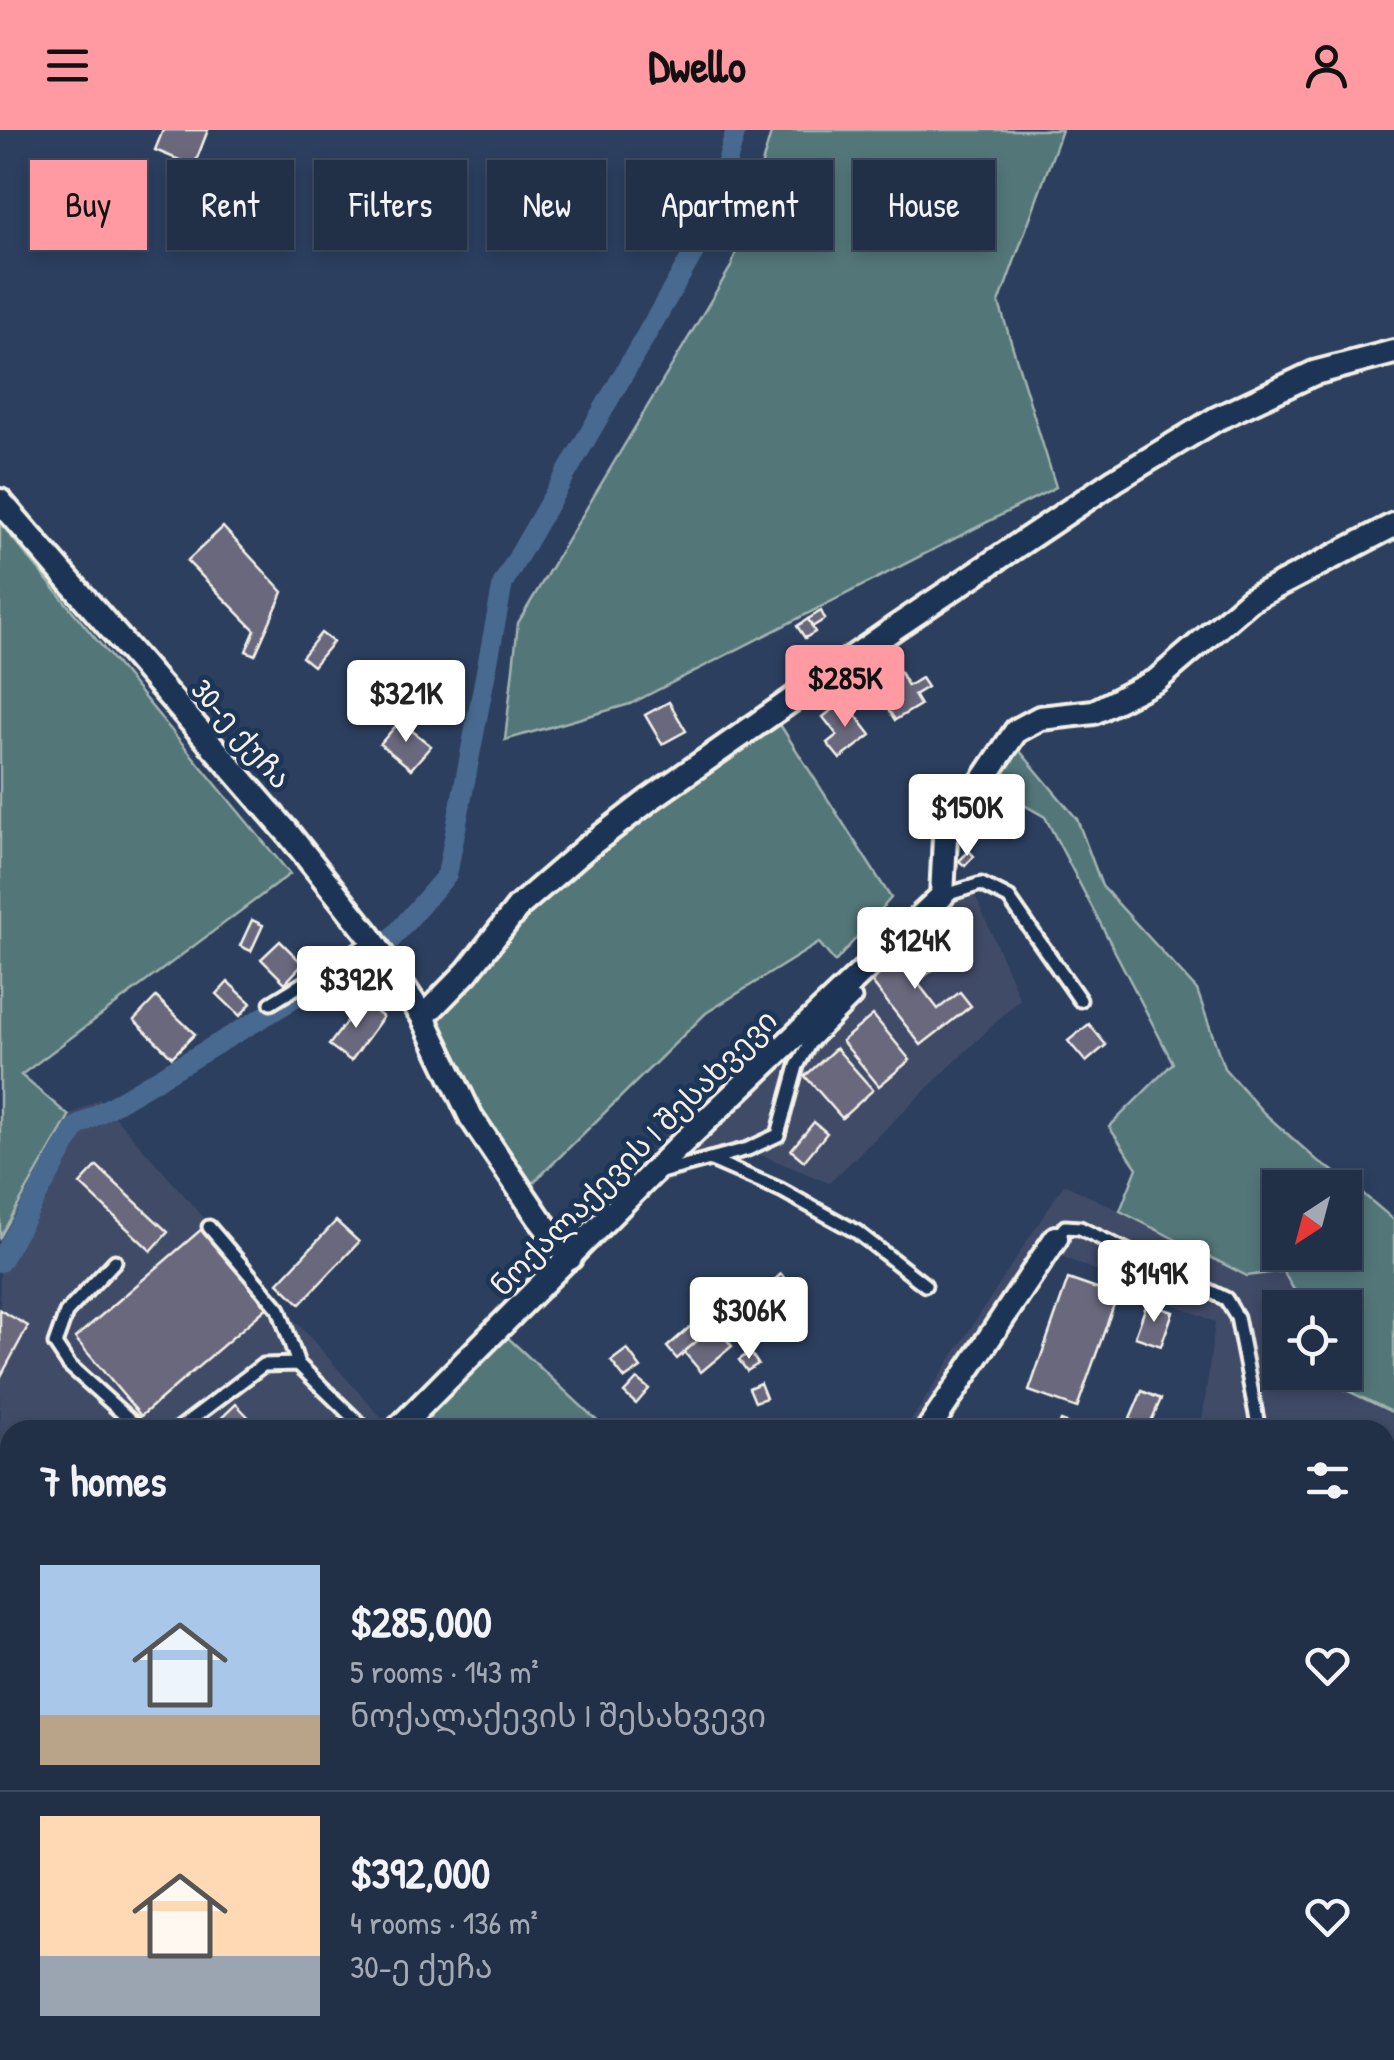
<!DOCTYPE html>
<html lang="en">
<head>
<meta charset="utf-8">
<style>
  body { margin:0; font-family:"Patrick Hand","Noto Sans Georgian",sans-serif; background:#29374e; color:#f1f3f6; height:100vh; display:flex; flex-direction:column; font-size:38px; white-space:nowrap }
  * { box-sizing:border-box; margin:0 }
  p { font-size:32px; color:#a2a9b4 }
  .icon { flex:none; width:55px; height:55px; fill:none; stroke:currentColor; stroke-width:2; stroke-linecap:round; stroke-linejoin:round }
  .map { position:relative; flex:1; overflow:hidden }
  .side { position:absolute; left:0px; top:1290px; width:1395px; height:640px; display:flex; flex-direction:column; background:#212f47; border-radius:30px 30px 0 0; box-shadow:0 5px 15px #0003,0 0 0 2px #3e4a60 }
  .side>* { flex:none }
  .hud { position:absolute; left:30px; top:30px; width:1335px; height:90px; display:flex; gap:20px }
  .needle { width:65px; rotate:216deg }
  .controls { position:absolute; left:1262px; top:1040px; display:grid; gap:20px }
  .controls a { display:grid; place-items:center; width:100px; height:100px; border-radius:0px; background:#212f47; box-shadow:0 5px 15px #0003,0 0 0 2px #3e4a60; font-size:50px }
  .price { position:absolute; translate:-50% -85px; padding:0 22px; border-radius:10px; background:#fff; color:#222; font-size:32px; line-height:65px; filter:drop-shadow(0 2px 5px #0008) }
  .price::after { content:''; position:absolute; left:50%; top:60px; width:30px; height:22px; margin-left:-15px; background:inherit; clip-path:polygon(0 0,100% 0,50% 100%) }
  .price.current { background:#ff9aa2; color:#111 }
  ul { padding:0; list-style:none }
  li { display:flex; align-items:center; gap:30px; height:250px; padding:0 40px }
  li+li { border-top:2px solid #3e4a60 }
  li span { display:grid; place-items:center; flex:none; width:280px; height:200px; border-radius:0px; color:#555 }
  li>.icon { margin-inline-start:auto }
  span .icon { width:120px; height:120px; fill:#fffc; stroke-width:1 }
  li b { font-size:42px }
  h2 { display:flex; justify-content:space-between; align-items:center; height:120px; padding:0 40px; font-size:42px }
  .pill { padding:0 35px; border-radius:0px; background:#212f47; box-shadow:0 5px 15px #0003,0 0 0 2px #3e4a60; font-size:35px; line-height:90px }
  .pill.current { background:#ff9aa2; color:#111 }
  header { display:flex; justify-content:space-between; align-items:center; height:130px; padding:0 40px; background:#ff9aa2; color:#111; font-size:45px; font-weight:700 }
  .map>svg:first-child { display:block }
  .built { fill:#3f4b68 }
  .green { fill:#527678; stroke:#a3b4b0; stroke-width:2.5; fill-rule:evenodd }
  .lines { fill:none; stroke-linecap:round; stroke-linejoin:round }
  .canal { stroke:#496b90; stroke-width:20 }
  .building { fill:#6a687d; stroke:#f4f1e8; stroke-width:2.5 }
  .service-casing { stroke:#f4f1e8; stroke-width:19 }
  .minor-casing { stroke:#f4f1e8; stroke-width:30 }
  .service { stroke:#1d3557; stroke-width:11 }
  .minor { stroke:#1d3557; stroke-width:22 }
  .rail-casing { stroke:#f4f1e8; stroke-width:10 }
  .rail { stroke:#1d3557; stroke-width:6; stroke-dasharray:19; stroke-linecap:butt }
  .labels { text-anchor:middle; stroke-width:10; stroke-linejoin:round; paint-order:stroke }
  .street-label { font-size:30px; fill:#f4f1e8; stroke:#1d3557 }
</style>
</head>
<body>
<header><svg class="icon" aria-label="menu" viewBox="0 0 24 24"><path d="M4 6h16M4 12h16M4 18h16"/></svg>Dwello<svg class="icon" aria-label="person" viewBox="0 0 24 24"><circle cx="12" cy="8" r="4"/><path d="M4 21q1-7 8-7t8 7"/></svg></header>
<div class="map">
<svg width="1394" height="1930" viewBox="0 0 1394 1930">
  <rect width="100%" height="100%" fill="#2c3f5f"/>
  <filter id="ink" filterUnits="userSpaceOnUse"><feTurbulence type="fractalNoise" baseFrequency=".01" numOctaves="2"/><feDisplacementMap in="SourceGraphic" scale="20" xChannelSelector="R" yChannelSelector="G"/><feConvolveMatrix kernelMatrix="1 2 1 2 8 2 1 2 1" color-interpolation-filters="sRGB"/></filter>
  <g filter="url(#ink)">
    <!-- built -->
    <g class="built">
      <path d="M973,761L1020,869L829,1053L757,1023L651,1058L686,1009L923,766Z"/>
      <path d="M99,969L392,1300H10V1493L0,1485V1107L69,986Z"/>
      <path d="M1064,1054L1191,1115L1247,1146L1283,1141L1304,1177L1280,1178V1242L1332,1243L1344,1259L1394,1283V1497L1385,1503V1300H1201L1215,1192L1061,1126L942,1300H905Z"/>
      <path d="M10,1779V1920H115L123,1930H0V1789Z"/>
      <path d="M284,1920H874L865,1930H292Z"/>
    </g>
    <!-- green -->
    <g class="green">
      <path d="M772,0H1062L999,173L1056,357L630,574L505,610L518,493L732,135Z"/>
      <path d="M0,393L290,744L21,945L69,986L0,1107Z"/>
      <path d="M779,593L891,768L835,832L819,813L706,883L526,1060L470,980L435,892L529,778L655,674Z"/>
      <path d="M1014,614L1077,689L1102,756L1197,860L1224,938L1264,983L1320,1033L1342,1046L1394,1090V1283L1344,1259L1332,1243L1345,1242V1178L1304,1177L1283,1141L1247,1146L1120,1081L1137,1038L1109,997L1173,933L1045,687L991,656ZM1280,1058H1345V1122H1280Z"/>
      <path d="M504,1204L607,1300H408Z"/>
      <path d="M0,1485L10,1493V1779L0,1789Z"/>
      <path d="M1394,1497V1560L1385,1565V1503Z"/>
      <path d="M1394,1596V1930H998L1008,1920H1385V1602Z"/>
      <path d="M874,1920H971L962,1930H865Z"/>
    </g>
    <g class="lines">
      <!-- canal -->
      <g class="canal">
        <path d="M388,813L447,745L503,453L709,96L736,0"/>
        <path d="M0,1132L76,997L360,830"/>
      </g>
    </g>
    <!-- building -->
    <g class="building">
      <path d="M163,0H208L194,36L155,20Z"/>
      <path d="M223,397L283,462L255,525L246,521L255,500L187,431Z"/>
      <path d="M821,481L825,489L812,497L808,489Z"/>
      <path d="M808,489L815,502L805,508L797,496Z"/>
      <path d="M321,503L333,512L313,536L302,527Z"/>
      <path d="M896,535L908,556L921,548L927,557L914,565L920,575L895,590L876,561L885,556L878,546Z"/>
      <path d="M844,570L871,605L840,629L827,613L837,605L823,587Z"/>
      <path d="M669,572L686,601L662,614L645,585Z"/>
      <path d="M400,591L431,616L411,639L380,614Z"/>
      <path d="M969,721L974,726L965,736L959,731Z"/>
      <path d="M252,790L263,795L251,821L240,816Z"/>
      <path d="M917,807L939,835L917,852L938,879L960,862L971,876L921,915L866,845Z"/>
      <path d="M280,811L303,834L285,853L261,829Z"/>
      <path d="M228,852L251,873L240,886L217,864Z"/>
      <path d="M156,867L195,904L172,927L134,890Z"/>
      <path d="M362,871L383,887L351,931L329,915Z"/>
      <path d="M873,885L910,930L879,956L842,911Z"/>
      <path d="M1089,894L1106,915L1086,932L1068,911Z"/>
      <path d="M836,918L873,960L842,988L805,946Z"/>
      <path d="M814,992L827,1003L804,1031L791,1020Z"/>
      <path d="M97,1036L168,1102L151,1121L80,1054Z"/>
      <path d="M336,1091L359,1112L300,1174L278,1153Z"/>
      <path d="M203,1098L270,1175L141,1286L75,1208Z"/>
      <path d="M781,1144L805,1172L790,1185L782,1177L762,1195L752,1184L743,1191L737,1184Z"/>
      <path d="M1068,1149L1117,1166L1077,1278L1029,1261Z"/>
      <path d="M1147,1173L1173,1182L1161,1216L1135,1207Z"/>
      <path d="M0,1180L28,1196L0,1248Z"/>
      <path d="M691,1196L701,1208L677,1229L667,1217Z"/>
      <path d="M715,1196L732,1216L701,1242L684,1222Z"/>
      <path d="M627,1219L641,1238L625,1249L611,1231Z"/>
      <path d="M750,1222L758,1234L747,1241L739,1230Z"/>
      <path d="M637,1249L649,1259L636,1274L624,1263Z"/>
      <path d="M760,1253L766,1268L755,1272L749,1258Z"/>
      <path d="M1142,1261L1161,1269L1148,1298L1130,1289Z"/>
      <path d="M236,1274L256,1295L251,1300H209Z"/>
      <path d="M1061,1291L1083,1300H1057Z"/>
      <path d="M1385,1404L1394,1406V1422L1385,1420Z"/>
      <path d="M1385,1420L1394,1422V1465L1385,1463Z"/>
      <path d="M127,1920H145L155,1928L127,1930L122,1926Z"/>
      <path d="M341,1920H487L495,1930H349Z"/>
      <path d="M513,1920H539L547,1930H500Z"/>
    </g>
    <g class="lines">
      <defs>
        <g id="service">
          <path d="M942,766L981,754L1009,768L1080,870"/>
          <path d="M271,873L372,811"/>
          <path d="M709,1029L781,1060L857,1102L925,1155"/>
          <path d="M661,1042L748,1019L778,1005L797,936L809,914L855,868"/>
          <path d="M209,1097L279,1179L298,1234"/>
          <path d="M1056,1108L1065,1097L1080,1098L1226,1169L1237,1187L1259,1300"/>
          <path d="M115,1131L66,1183L55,1214L69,1235L141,1300"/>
          <path d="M177,1300L263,1235L298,1234L366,1300"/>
          <path d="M1385,1339L1394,1331"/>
          <path d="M0,1852L10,1858"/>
          <path d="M79,1920L87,1930"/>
          <path d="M311,1920L319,1930"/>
          <path d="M557,1920L560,1922"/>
          <path d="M610,1930L612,1920"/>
        </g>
        <g id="minor">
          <path d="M0,371L288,703L369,805L423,887L471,987L539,1088L570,1128"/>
          <path d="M423,887L467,842L519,776L585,719L650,669L896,497L1115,350L1216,289L1314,243L1394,222"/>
          <path d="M397,1300L677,1018L942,766L945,707L1016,601L1040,588L1094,582L1157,550L1250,470L1394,395"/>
          <path d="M928,1300L1056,1108"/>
          <path d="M0,1825L10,1816"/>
        </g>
      </defs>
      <!-- service casing -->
      <use href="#service" class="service-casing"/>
      <!-- minor casing -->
      <use href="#minor" class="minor-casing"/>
      <!-- service -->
      <use href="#service" class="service"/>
      <!-- minor -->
      <use href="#minor" class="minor"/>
      <defs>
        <g id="rail">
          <path d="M1385,1576L1394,1570"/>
          <path d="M982,1930L992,1920"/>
        </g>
      </defs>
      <!-- rail casing -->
      <use href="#rail" class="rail-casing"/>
      <!-- rail -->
      <use href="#rail" class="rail"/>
    </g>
  </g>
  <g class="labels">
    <!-- street labels -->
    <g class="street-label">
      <text transform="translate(241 604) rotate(49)" y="10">30-ე ქუჩა</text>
      <text transform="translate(634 1023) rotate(-45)" y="10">ნოქალაქევის I შესახვევი</text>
    </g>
  </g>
</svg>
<div class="controls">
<a><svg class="needle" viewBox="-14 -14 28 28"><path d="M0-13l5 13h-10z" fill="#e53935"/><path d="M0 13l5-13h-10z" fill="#a2a9b4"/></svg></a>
<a><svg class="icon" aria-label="locate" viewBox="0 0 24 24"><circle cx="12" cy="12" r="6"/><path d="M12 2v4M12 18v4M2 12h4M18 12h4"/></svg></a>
</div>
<b class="price current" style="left:845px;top:600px">$285K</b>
<b class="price" style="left:406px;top:615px">$321K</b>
<b class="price" style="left:967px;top:729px">$150K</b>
<b class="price" style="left:915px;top:862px">$124K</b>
<b class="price" style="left:356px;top:901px">$392K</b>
<b class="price" style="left:1154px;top:1195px">$149K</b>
<b class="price" style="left:749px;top:1232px">$306K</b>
<div class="hud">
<a class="pill current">Buy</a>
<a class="pill">Rent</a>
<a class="pill">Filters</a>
<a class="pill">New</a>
<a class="pill">Apartment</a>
<a class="pill">House</a>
</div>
<section class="side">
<h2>7 homes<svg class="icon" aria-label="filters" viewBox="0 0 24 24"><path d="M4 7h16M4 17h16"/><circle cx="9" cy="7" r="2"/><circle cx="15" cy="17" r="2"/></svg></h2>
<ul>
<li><span style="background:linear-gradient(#a9c7e8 75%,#b9a48a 0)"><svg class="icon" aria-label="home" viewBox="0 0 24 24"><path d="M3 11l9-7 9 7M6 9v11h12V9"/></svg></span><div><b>$285,000</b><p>5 rooms · 143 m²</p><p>ნოქალაქევის I შესახვევი</p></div><svg class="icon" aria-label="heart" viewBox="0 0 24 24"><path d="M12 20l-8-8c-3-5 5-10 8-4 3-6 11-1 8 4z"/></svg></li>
<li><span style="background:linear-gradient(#ffd9b3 70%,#9aa5b1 0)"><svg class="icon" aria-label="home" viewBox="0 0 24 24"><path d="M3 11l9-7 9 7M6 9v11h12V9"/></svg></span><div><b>$392,000</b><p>4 rooms · 136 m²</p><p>30-ე ქუჩა</p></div><svg class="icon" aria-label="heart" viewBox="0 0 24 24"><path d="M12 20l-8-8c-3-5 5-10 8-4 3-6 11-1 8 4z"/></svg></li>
</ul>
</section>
</div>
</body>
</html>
